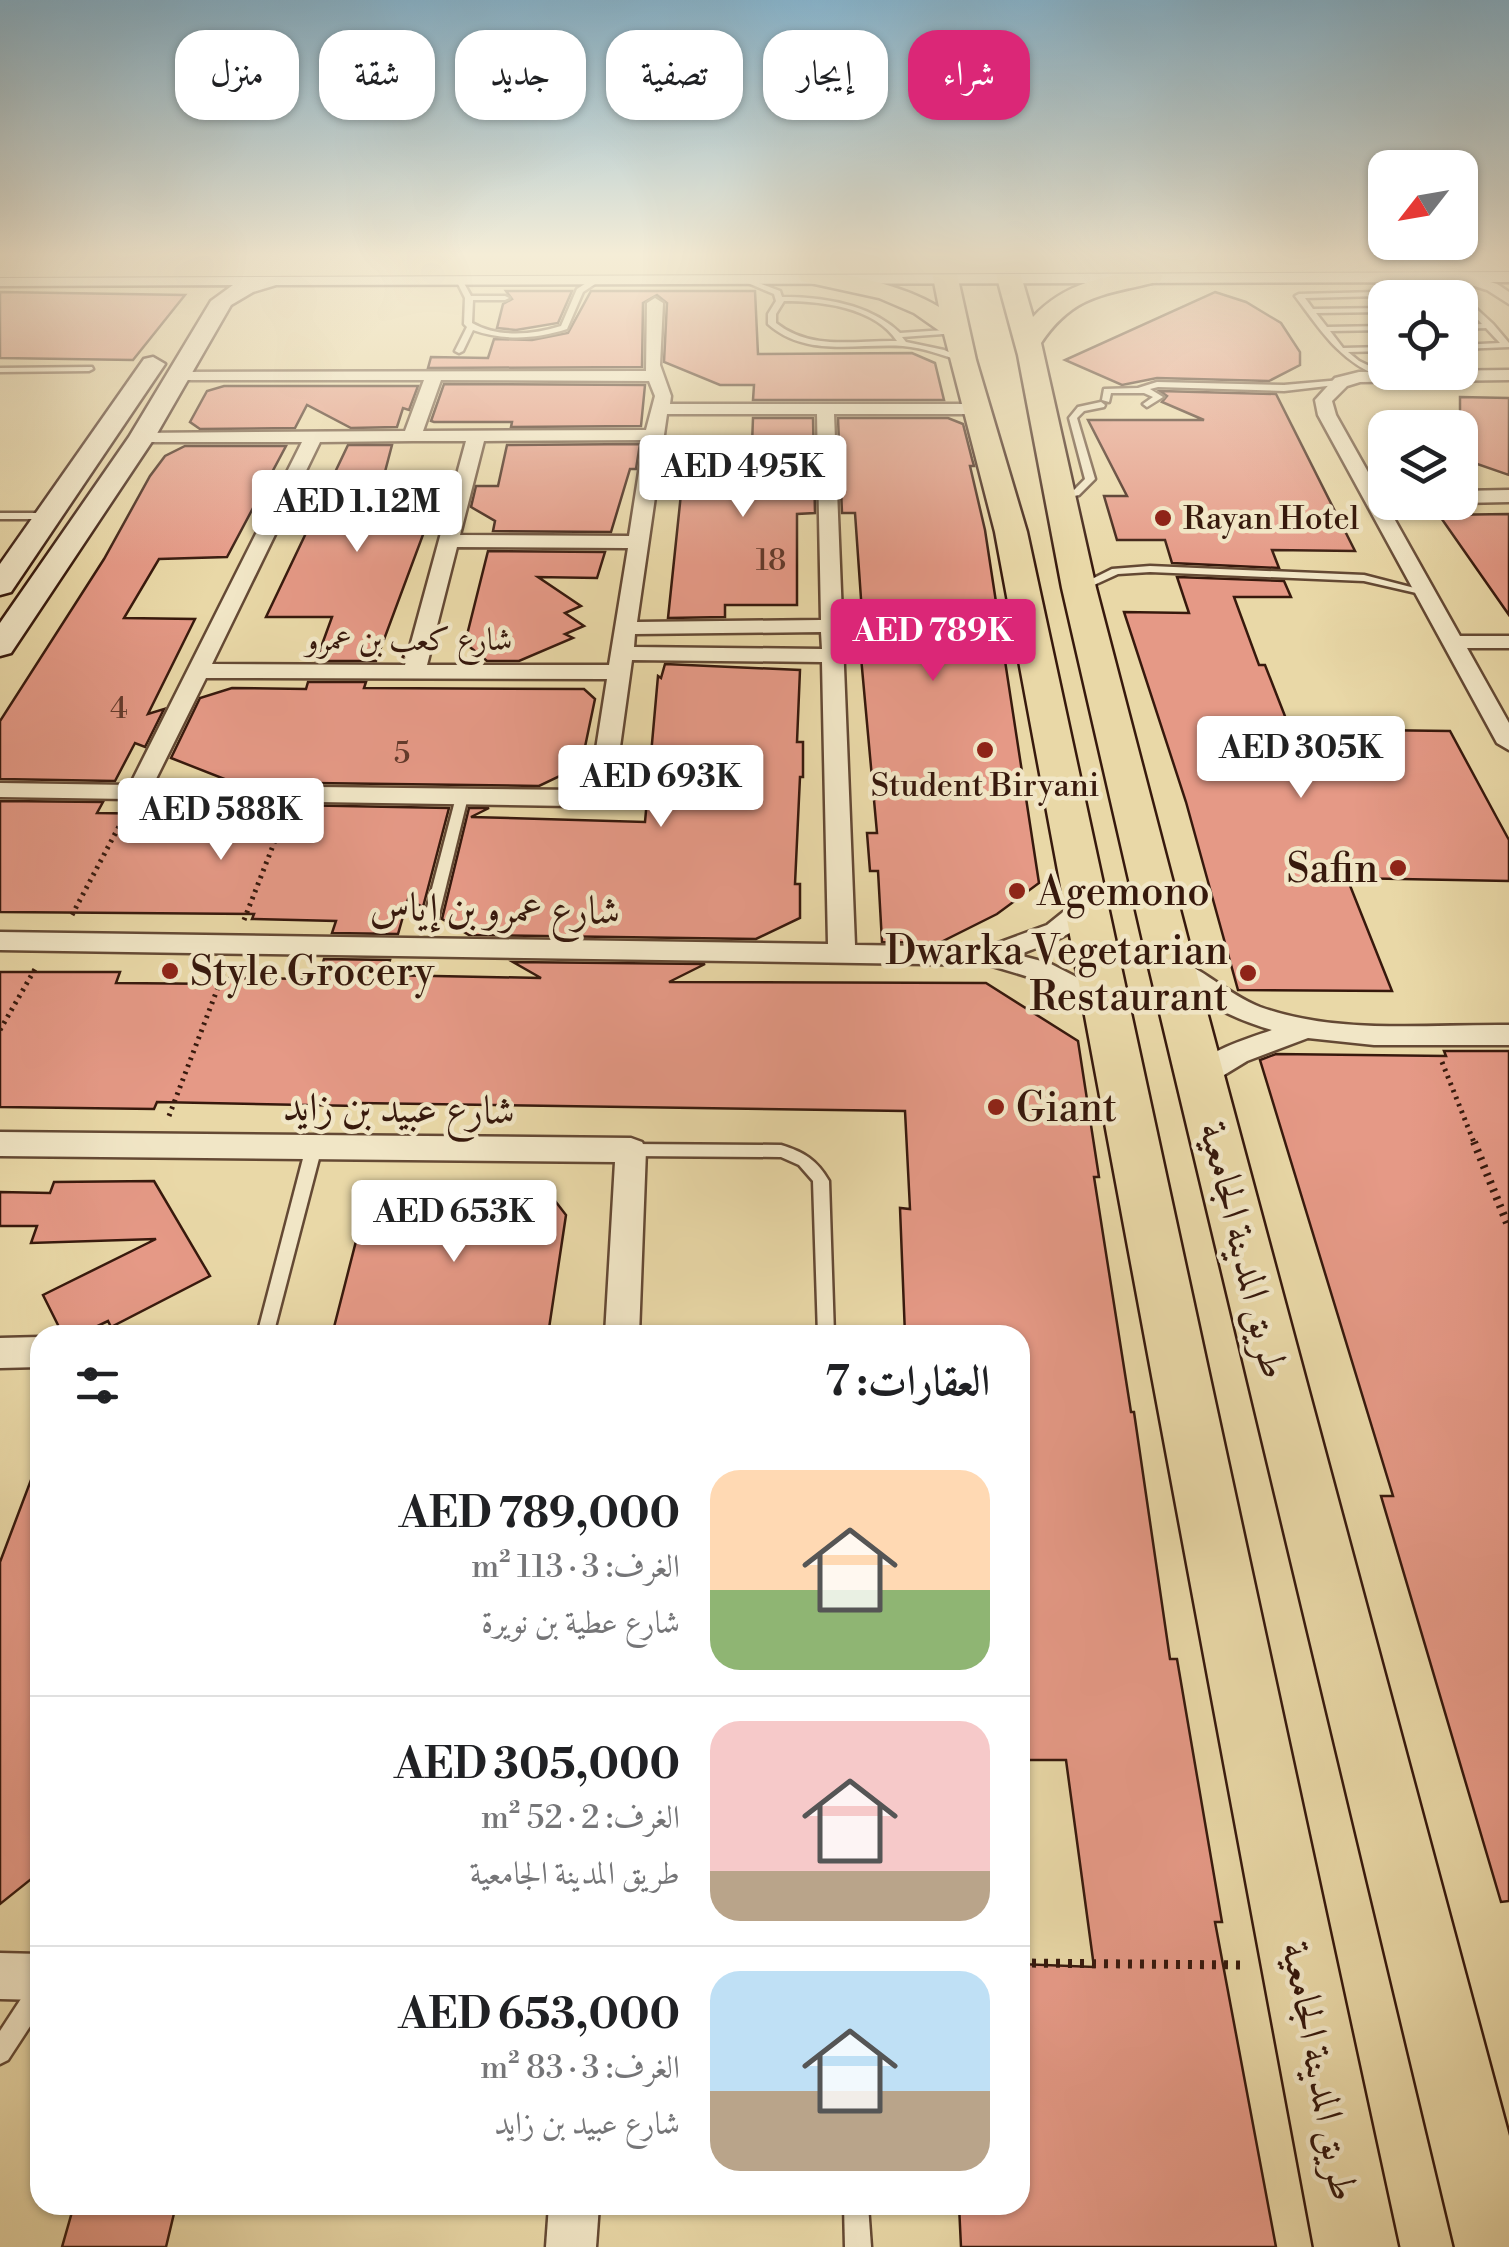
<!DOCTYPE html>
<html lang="ar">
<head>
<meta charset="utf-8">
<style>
  body { margin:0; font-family:"Libre Bodoni",Amiri,serif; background:#f2f2f2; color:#202124; direction:rtl; height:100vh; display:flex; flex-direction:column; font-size:38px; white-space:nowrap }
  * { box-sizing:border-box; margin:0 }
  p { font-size:32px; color:#757577 }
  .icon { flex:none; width:55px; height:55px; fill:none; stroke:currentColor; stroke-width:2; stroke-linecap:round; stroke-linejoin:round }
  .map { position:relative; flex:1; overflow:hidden; direction:ltr }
  .panel { position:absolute; left:30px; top:1325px; width:1000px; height:890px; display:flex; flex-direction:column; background:#fff; border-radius:30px; box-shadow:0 2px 8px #0004; direction:rtl }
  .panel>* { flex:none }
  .top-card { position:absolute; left:30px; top:30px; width:1000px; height:90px; direction:rtl; display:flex; gap:20px }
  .needle { width:65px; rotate:239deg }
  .fabs { position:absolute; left:1368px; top:150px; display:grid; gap:20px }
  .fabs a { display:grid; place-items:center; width:110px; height:110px; border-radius:20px; background:#fff; box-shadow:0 2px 8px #0004; font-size:50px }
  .price { position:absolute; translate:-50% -85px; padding:0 22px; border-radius:10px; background:#fff; color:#222; font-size:32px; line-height:65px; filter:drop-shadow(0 2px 5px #0008) }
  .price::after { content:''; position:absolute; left:50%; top:60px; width:30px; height:22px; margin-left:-15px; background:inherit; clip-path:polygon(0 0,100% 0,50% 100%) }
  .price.active { background:#db2777; color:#fff }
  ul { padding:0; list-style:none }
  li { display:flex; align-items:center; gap:30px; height:250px; padding:0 40px }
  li+li { border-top:2px solid #e0e0e0 }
  li span { display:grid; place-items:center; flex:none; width:280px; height:200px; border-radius:30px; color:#555 }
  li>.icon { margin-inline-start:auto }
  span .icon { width:120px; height:120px; fill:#fffc; stroke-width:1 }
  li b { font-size:42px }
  h2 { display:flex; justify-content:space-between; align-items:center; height:120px; padding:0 40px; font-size:42px }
  .tag { padding:0 35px; border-radius:30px; background:#fff; box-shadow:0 2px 8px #0004; font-size:35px; line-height:90px }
  .tag.active { background:#db2777; color:#fff }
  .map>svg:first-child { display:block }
  .building { fill:#e59986; stroke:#37190d; stroke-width:2.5 }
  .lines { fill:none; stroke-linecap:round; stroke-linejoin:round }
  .lane-casing { stroke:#644934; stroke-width:5 }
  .street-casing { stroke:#644934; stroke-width:5 }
  .secondary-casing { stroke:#37190d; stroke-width:5 }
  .primary-casing { stroke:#37190d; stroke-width:5 }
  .path-far2 { stroke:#37190d; stroke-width:5; stroke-dasharray:2.5 5; stroke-linecap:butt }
  .path-far1 { stroke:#37190d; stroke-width:8; stroke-dasharray:2.5 6; stroke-linecap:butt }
  .path { stroke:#37190d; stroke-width:9; stroke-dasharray:4 8; stroke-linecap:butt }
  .lane { fill:#f1e6c6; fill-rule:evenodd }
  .street { fill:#f1e6c6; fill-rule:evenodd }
  .secondary { fill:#f1e6c6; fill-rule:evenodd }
  .primary { fill:#e9d8a7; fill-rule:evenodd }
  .highway-bridge-casing { stroke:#37190d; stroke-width:32; stroke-linecap:butt }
  .highway-bridge { stroke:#e9d8a7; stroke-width:30 }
  .poi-dot { fill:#8f2418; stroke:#f1e6c6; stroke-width:4 }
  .labels { text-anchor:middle; stroke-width:9; stroke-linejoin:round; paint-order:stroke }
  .far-number-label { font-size:30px; fill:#62392b }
  .far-poi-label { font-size:32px; fill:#37190d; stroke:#f1e6c6; text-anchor:start }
  .far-street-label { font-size:32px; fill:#37190d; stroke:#f1e6c6 }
  .poi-label { font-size:40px; fill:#37190d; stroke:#f1e6c6; text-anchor:start }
  .street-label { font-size:40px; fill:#37190d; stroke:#f1e6c6 }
</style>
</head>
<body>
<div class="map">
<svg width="1509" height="2247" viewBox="0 0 1509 2247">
  <rect width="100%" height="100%" fill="#e9d8a7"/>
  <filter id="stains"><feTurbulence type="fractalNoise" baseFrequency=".002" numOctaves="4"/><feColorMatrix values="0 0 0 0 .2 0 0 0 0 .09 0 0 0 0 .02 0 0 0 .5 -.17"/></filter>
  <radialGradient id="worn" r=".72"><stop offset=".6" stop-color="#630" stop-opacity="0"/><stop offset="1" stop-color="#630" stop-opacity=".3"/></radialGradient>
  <!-- building -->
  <g class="building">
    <path d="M506,291H572L558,323L516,330L497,328L503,304L512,299Z"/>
    <path d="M591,291H755L758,354L912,353L935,363L944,400H753L754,385H720L664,362L667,303L657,295L643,303L642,367L428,368L431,357L488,358L494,339L532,340L568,333Z"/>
    <path d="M0,292L185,295L133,360L0,358Z"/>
    <path d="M1215,292L1246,302L1281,323L1300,352V365L1269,381L1157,378L1122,385L1065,360Z"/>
    <path d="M444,384L645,385L641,426L511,427L512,422H434L431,421Z"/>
    <path d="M224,386H418L409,410L403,408L397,427L351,428L307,405L295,428L200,429L190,422L207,391Z"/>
    <path d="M1160,391L1276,394L1355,551L1272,550L1279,568L1172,563L1165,540H1117L1104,496H1127L1088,420H1204L1162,402L1167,396Z"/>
    <path d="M1460,397L1509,398V475L1460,458Z"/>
    <path d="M753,418H813L815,513L797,514V605H725V617L668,618L686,446L752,445Z"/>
    <path d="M838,418H948L963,424L972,459L974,466H970L985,530L1039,883L997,914L939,943L882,942L878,871H870L867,833H877L857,613H862L855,513H842Z"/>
    <path d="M640,444L636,469H630L611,532L493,531L495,521L471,507L476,486H498L507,445Z"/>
    <path d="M348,445H392L381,487L450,486L448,494L440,489L376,661H316L332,617H266Z"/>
    <path d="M185,446H286L227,557L159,559L124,618L195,619L148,714L164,709L145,747L135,743L115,781L0,779V721L104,559L150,476L165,456Z"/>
    <path d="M1509,514V615L1439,515Z"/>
    <path d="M488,551L605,552L597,578L538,577L581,606L565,613L584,626L565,634L573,638L519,661H487L465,643Z"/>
    <path d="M1177,577L1284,581L1291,597H1234L1259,665H1265L1290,729L1450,731L1497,818L1509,840V881L1347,878L1392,991L1238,990L1186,802L1124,612L1189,613Z"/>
    <path d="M665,664L800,670L797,742H803V777H800L795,884H800V918L756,939L469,935L442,919L469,808H489L471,817L645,822L658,676L661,678Z"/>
    <path d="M308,682H366L364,688L584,689L595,699L581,766L539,786L232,782L171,758L200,698L232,688L306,689Z"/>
    <path d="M0,801L103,802L97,813L315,816L289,805L449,808L423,907L408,899L398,934L332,933L336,921L252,919L254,914L0,912Z"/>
    <path d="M324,959L390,960L386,975L541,978L513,962L705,964L669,982L986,983L1078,1041L1099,1177H1094L1131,1412H1134L1170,1659H1177L1222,1922H1215L1276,2247H961L959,2205H1020V1964L1094,1967L1066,1760H1020V1335H905L900,1208L910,1209L905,1111L359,1103L358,1106L157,1102L154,1109L0,1107V972H120L116,983L227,984L229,978L318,979Z"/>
    <path d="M1444,1051H1509V1901L1501,1902L1381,1496H1393L1260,1060L1276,1054L1446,1056Z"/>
    <path d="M154,1181L210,1276L111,1327L108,1321L79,1335H63L43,1295L156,1239L31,1243L37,1226H0V1192L50,1193L54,1182Z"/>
    <path d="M399,1191L549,1193L566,1215L548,1335H332L365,1206Z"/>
    <path d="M37,1464L40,1465V1872L0,1904V1562Z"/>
    <path d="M74,2205H176L166,2247H62Z"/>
  </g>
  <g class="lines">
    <defs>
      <g id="lane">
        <path d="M453,274H459L471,296H505L509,298L505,300H473L472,323C498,338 533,335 561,326L577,289L597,276L604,278L583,292L567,329C536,339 504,341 473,330L463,351L459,353L455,351L467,327L464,324L465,298Z"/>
        <path d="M743,277L780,291L782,297C822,297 870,304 900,333L960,329L961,331L957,333L902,337L906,342L944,350L967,360L963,362C943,355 924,348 903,346C857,343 806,358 768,324V314L776,301L774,294L743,281ZM784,301C821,301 875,307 897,341C855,340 811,351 776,323V314Z"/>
        <path d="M1456,290L1493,324L1509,343V347L1460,349V345L1500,343L1486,328L1460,329V325L1482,324L1460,301V298L1454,294L1305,298L1313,309L1385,308V312L1316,313L1327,327L1385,326V330L1330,331L1343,348L1385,347V351L1348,352L1359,361L1384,373L1385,375L1381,377C1339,361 1320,329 1295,296L1299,294Z"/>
        <path d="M92,367L93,369L89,371L0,372V368Z"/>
        <path d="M1341,380H1344V384L1284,391L1158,387L1150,389L1163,397L1147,407L1143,404L1153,397L1144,393H1111L1109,402L1102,400L1104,389L1138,388L1157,382L1284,385Z"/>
        <path d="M1101,402L1105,405L1104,407L1084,411L1077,418L1095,479L1079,495L1060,499V495L1073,491L1085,479L1069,418L1078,407Z"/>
        <path d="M0,513H49L54,516L49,519H0Z"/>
        <path d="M1150,566L1364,575L1430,592L1425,595L1364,581L1150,572L1118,574L1083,590L1074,588L1112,569Z"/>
        <path d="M462,793L468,797L437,923L430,927L423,923L456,797Z"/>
        <path d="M314,1141L319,1143L322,1147L273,1335H257L306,1147L309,1143Z"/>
        <path d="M631,1144L781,1145C804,1152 817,1160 829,1181L834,1335H818L813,1181L799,1165L781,1157L631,1156L626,1154L623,1150L626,1146Z"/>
        <path d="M40,1979V2011L8,2060L0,2064V2031L32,1982Z"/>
        <path d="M844,2205H868L871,2247H845Z"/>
      </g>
      <g id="street">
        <path d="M1454,271L1497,284L1509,292V304L1487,290L1449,278L1447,275Z"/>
        <path d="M655,298L663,303L660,365L671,396L670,404H977L986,409L977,414H834L855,945L987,947L1047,925L1078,900H1096L1100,906C1080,934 1049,943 1018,955L1049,963L1117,998L1121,1005L1117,1012H1097L1029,977L989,965L0,950V932L828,944L822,662L632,660L615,783L597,801L571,806L0,797V783L130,785L302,442H142L136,441V433L405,431L424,380H178L172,378V372L646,371L647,303ZM441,380L649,381L655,396L646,430L423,431ZM667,414H817L821,620L637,622ZM644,440L629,536L460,535L484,441ZM412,441H466L405,665L212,664L320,442ZM457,547L628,548L609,665H427ZM821,632L822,649L634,647L635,634ZM206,678L607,679L591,781L580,790L153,785Z"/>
        <path d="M1509,370V380L1360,382L1347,386L1332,401L1336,415L1460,636H1509V648H1467L1509,723V750L1497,743L1318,415L1315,400L1335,378L1359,372Z"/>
        <path d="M1509,490V502L1460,503V491Z"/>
        <path d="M1172,958C1200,966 1229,995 1260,1007C1338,1035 1428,1024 1509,1025V1045H1374L1308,1038L1247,1061L1201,1089L1191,1086L1186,1078C1202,1051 1244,1040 1272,1030C1230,1018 1197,999 1162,974L1158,967L1162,960Z"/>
        <path d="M0,1132L631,1138L642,1142L646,1150L639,1335H605L615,1162L0,1156Z"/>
        <path d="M40,1337V1367L0,1368V1338Z"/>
        <path d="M0,1953L40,1954V2000L0,1999Z"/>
        <path d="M549,2205H599L596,2247H546Z"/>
      </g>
      <g id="secondary">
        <path d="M1509,268V282L276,285L253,292L231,305L155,437L11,653L0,656V623L129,437L211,301L233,285L0,286V272Z"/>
        <path d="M153,357L165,364L11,592L0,595V564L144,359Z"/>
      </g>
      <g id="primary">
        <path d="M928,252H952L976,360L1027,532L1398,2247H1314L995,532L944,334L914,313L879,298L801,281L798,276L810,269C854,276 900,284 939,307Z"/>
        <path d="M990,252H1014L1033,317C1065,282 1106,276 1151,269L1163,276L1160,281C1106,295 1075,293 1041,343L1096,588L1195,967L1509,2136V2247H1455L1149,967L1062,588L1018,355Z"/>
      </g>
    </defs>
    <!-- lane casing -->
    <use href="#lane" class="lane-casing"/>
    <!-- street casing -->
    <use href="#street" class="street-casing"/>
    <!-- secondary casing -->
    <use href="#secondary" class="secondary-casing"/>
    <!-- primary casing -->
    <use href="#primary" class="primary-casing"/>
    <!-- path-far2 -->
    <g class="path-far2">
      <path d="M72,915L125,815"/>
      <path d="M244,920L283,820"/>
      <path d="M0,1030L35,969"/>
      <path d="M1442,1062L1475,1145"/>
      <path d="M169,1116L225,969"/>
    </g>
    <!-- path-far1 -->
    <path class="path-far1" d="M1474,1142L1509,1228"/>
    <!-- path -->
    <path class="path" d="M1020,1963L1243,1965"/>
    <!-- lane -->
    <use href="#lane" class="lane"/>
    <!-- street -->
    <use href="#street" class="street"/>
    <!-- secondary -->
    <use href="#secondary" class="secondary"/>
    <!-- primary -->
    <use href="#primary" class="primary"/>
    <defs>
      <path id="highway-bridge" d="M0,262L1509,256"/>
    </defs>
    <!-- highway-bridge casing -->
    <use href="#highway-bridge" class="highway-bridge-casing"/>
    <!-- highway-bridge -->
    <use href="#highway-bridge" class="highway-bridge"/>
  </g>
  <!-- sky -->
  <linearGradient id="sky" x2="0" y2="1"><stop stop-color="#87b6d0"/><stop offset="0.45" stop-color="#f5edd7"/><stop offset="1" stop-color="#f5edd7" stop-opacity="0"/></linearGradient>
  <rect width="1509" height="566" fill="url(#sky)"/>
  <!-- markers -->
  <g class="poi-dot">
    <circle cx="1163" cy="518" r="10"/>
    <circle cx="985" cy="750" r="10"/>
    <circle cx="1398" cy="868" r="10"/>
    <circle cx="1017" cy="891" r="10"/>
    <circle cx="170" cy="971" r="10"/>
    <circle cx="1248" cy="973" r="10"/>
    <circle cx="996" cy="1107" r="10"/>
  </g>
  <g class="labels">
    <!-- far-number labels -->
    <g class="far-number-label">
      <text x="771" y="570">18</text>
      <text x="119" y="718">4</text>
      <text x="402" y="763">5</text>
    </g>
    <!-- far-poi labels -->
    <g class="far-poi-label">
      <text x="1183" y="529">Rayan Hotel</text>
      <text x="985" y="796" text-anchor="middle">Student Biryani</text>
    </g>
    <!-- far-street labels -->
    <g class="far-street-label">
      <text x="409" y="650">شارع كعب بن عمرو</text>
    </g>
    <!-- poi labels -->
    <g class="poi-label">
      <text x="1378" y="882" text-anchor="end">Safin</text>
      <text x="1037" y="905">Agemono</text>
      <text x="1228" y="964" text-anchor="end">Dwarka Vegetarian<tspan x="1228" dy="46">Restaurant</tspan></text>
      <text x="190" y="985">Style Grocery</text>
      <text x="1016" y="1121">Giant</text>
    </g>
    <!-- street labels -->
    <g class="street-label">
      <text transform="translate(495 908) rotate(1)" y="14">شارع عمرو بن إياس</text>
      <text transform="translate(399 1108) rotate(1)" y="14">شارع عبيد بن زايد</text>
      <text transform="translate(1245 1250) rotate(76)" y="14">طريق المدينة الجامعية</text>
      <text transform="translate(1321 2071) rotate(79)" y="14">طريق المدينة الجامعية</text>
    </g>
  </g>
  <rect width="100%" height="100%" filter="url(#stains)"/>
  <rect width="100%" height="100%" fill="url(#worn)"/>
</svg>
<div class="fabs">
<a><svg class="needle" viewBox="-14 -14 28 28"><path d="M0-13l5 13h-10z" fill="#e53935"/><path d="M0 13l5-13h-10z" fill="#757577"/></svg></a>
<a><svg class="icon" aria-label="locate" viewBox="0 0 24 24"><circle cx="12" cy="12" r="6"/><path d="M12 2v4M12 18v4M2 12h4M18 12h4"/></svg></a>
<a><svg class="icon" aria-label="layers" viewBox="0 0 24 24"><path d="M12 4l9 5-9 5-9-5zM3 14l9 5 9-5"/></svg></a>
</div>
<b class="price" style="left:743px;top:520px">AED 495K</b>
<b class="price" style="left:357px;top:555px">AED 1.12M</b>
<b class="price active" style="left:933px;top:684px">AED 789K</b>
<b class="price" style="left:1301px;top:801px">AED 305K</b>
<b class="price" style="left:661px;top:830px">AED 693K</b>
<b class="price" style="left:221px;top:863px">AED 588K</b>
<b class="price" style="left:454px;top:1265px">AED 653K</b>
<div class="top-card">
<a class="tag active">شراء</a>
<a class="tag">إيجار</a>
<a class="tag">تصفية</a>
<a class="tag">جديد</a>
<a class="tag">شقة</a>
<a class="tag">منزل</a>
</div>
<section class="panel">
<h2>العقارات: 7<svg class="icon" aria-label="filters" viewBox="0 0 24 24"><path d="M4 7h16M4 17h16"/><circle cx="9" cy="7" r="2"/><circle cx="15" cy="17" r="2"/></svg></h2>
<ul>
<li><span style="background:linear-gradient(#ffd9b3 60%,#8fb573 0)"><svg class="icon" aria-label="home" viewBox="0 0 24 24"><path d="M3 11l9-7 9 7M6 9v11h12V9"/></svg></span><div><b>AED 789,000</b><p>الغرف: 3 · 113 m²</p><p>شارع عطية بن نويرة</p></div></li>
<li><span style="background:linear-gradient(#f6c9c9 75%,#b9a48a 0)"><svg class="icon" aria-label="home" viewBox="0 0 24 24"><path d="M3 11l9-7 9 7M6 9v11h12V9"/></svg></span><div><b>AED 305,000</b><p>الغرف: 2 · 52 m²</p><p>طريق المدينة الجامعية</p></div></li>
<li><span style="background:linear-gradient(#bfe0f5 60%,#b9a48a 0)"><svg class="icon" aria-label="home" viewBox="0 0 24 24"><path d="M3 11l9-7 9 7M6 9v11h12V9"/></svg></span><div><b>AED 653,000</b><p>الغرف: 3 · 83 m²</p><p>شارع عبيد بن زايد</p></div></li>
</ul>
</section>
</div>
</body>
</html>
